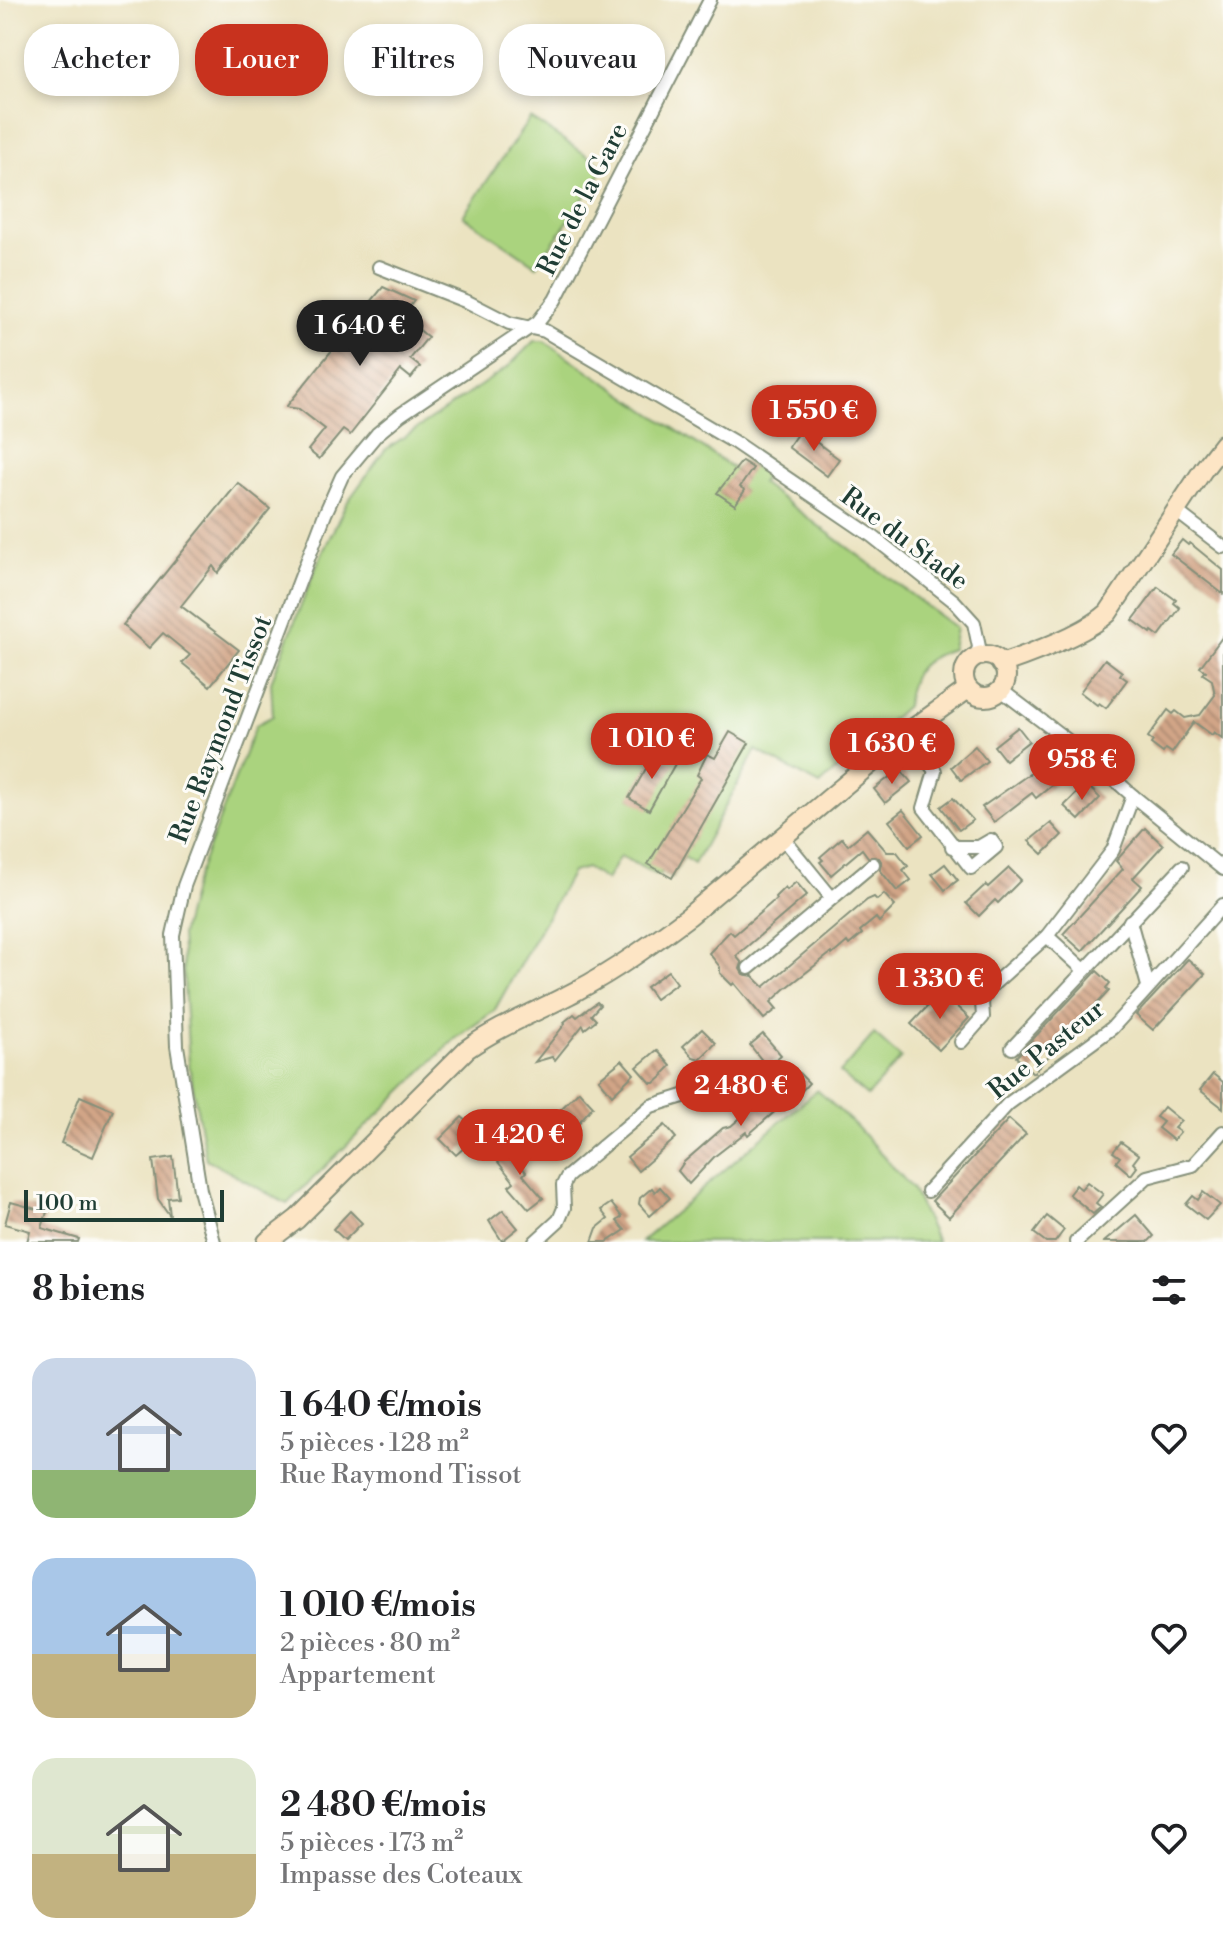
<!DOCTYPE html>
<html lang="fr">
<head>
<meta charset="utf-8">
<style>
  body { margin:0; font-family:"Libre Bodoni",serif; background:#f6f6f6; color:#202124; height:100vh; display:flex; flex-direction:column; font-size:30px; white-space:nowrap }
  * { box-sizing:border-box; margin:0 }
  p { font-size:26px; color:#757577 }
  .icon { flex:none; width:44px; height:44px; fill:none; stroke:currentColor; stroke-width:2; stroke-linecap:round; stroke-linejoin:round }
  .map { position:relative; height:1242px; overflow:hidden }
  .drawer { display:flex; flex-direction:column; background:#fff; flex:1 }
  .drawer>* { flex:none }
  .banner { position:absolute; left:24px; top:24px; width:800px; height:72px; display:flex; gap:16px }
  .scale { position:absolute; left:24px; bottom:20px; width:200px; box-sizing:border-box; padding-left:8px; border:4px solid #1f3d34; border-top:0; font-size:22px; line-height:28px; white-space:nowrap; color:#1f3d34; -webkit-text-stroke:6px #fdfcf7; paint-order:stroke }
  .price { position:absolute; translate:-50% -68px; padding:0 18px; border-radius:28px; background:#c8321e; color:#fff; font-size:26px; line-height:52px; filter:drop-shadow(0 2px 4px #0008) }
  .price::after { content:''; position:absolute; left:50%; top:48px; width:24px; height:18px; margin-left:-12px; background:inherit; clip-path:polygon(0 0,100% 0,50% 100%) }
  .price.selected { background:#222; color:#fff }
  ul { padding:0; list-style:none }
  li { display:flex; align-items:center; gap:24px; height:200px; padding:0 32px }
  li span { display:grid; place-items:center; flex:none; width:224px; height:160px; border-radius:24px; color:#555 }
  li>.icon { margin-inline-start:auto }
  span .icon { width:96px; height:96px; fill:#fffc; stroke-width:1 }
  li b { font-size:34px }
  h2 { display:flex; justify-content:space-between; align-items:center; height:96px; padding:0 32px; font-size:34px }
  .tag { padding:0 28px; border-radius:32px; background:#fff; box-shadow:0 4px 12px #0003; font-size:28px; line-height:72px }
  .tag.selected { background:#c8321e; color:#fff }
  .map>svg:first-child { display:block }
  .green { fill:#aad37e; stroke:#648859; stroke-width:2 }
  .building { fill:url(#building-back-hatch) }
  .lines { fill:none; stroke-linecap:round; stroke-linejoin:round }
  .street-casing { stroke:#85907a; stroke-width:16 }
  .secondary-casing { stroke:#85907a; stroke-width:22 }
  .street { stroke:#fff; stroke-width:12 }
  .secondary { stroke:#fde5c5; stroke-width:18 }
  .labels { text-anchor:middle; stroke-width:6; stroke-linejoin:round; paint-order:stroke }
  .street-label { font-size:26px; fill:#1f3d34; stroke:#fdfcf7 }
</style>
</head>
<body>
<div class="map">
<svg width="1223" height="1242" viewBox="0 0 1223 1242">
  <defs>
    <pattern id="building-back-hatch" width="6" height="6" patternUnits="userSpaceOnUse" patternTransform="scale(2)"><rect width="6" height="6" fill="#d2a587"/><path d="M-1 5l2 2M0 0l6 6M5-1l2 2" fill="none" stroke="#aa886f"/></pattern>
  </defs>
  <rect width="100%" height="100%" fill="#fdfcf7"/>
  <filter id="ink" filterUnits="userSpaceOnUse"><feTurbulence type="fractalNoise" baseFrequency=".0125" numOctaves="2"/><feDisplacementMap in="SourceGraphic" scale="16" xChannelSelector="R" yChannelSelector="G"/><feConvolveMatrix kernelMatrix="1 2 1 2 8 2 1 2 1" color-interpolation-filters="sRGB"/></filter>
  <filter id="wash" filterUnits="userSpaceOnUse"><feTurbulence type="fractalNoise" baseFrequency=".006" numOctaves="4" result="noise"/><feDisplacementMap in="SourceGraphic" scale="32" xChannelSelector="R" yChannelSelector="G"/><feGaussianBlur stdDeviation="1.8" result="paint"/><feColorMatrix in="noise" values="0 0 0 0 0 0 0 0 0 0 0 0 0 0 0 0 0 1.4 0 .05"/><feComposite in="paint" operator="in"/></filter>
  <g filter="url(#wash)">
    <rect width="100%" height="100%" fill="#ebe3c1"/>
    <!-- green -->
    <g class="green">
      <path d="M530,118L605,167L537,266L463,216Z"/>
      <path d="M534,341H544L736,470L742,461L766,474L761,483L956,628L952,649C919,660 911,672 906,706L820,785L756,750L694,864L684,857L672,878L662,872L659,876L620,856L606,880L586,868L572,872L494,1011L455,1039L287,1204L206,1159L189,1064L181,935L194,885L256,725L273,716L271,682L319,560L346,504L385,450L508,367Z"/>
      <path d="M874,1034L901,1058L867,1096L840,1073Z"/>
      <path d="M817,1090L856,1126L912,1188L937,1242H641Z"/>
    </g>
    <g id="blocks">
      <!-- building -->
      <g class="building">
        <path d="M383,287L414,301L402,316L428,337L410,359L420,367L411,378L401,370L350,435L343,430L319,459L308,450L325,429L299,409L286,407Z"/>
        <path d="M800,430L839,459L827,476L788,447Z"/>
        <path d="M742,461L753,468L740,487L745,490L735,505L717,493Z"/>
        <path d="M238,483L270,509L218,573L213,566L181,606L239,650L210,686L182,663L190,655L163,633L149,648L123,625Z"/>
        <path d="M1182,540L1188,545L1190,543L1223,570V594L1171,554Z"/>
        <path d="M1158,587L1176,600L1174,603L1180,608L1159,636L1152,631L1151,633L1133,620Z"/>
        <path d="M1223,636V739L1214,732L1212,735L1194,722L1172,753L1166,749L1163,753L1151,744L1153,741L1148,737L1168,710L1173,714L1176,711L1185,718L1200,715L1215,695L1212,680L1203,674L1206,671L1200,667Z"/>
        <path d="M1105,659L1122,672L1120,675L1127,680L1106,708L1099,703L1097,705L1080,692Z"/>
        <path d="M1018,727L1029,741L1005,760L994,746Z"/>
        <path d="M730,732L749,743L672,878L648,864L701,778L697,775L707,754L715,758Z"/>
        <path d="M975,746L987,761L961,780L951,767Z"/>
        <path d="M655,753L675,764L649,810L629,798Z"/>
        <path d="M1048,761L1061,778L1036,798L1032,793L994,822L982,807Z"/>
        <path d="M900,769L911,782L885,803L874,789Z"/>
        <path d="M1086,784L1100,798L1079,820L1064,806Z"/>
        <path d="M953,798L973,820L959,830L941,807Z"/>
        <path d="M903,810L923,835L909,846L889,821Z"/>
        <path d="M1051,823L1062,835L1043,854L1029,841Z"/>
        <path d="M1145,828L1163,845L1133,878L1142,886L1082,951L1063,934L1123,869L1116,861Z"/>
        <path d="M867,829L887,852H897L908,866L903,870L911,880L897,891L880,870L882,863L879,858L868,857L862,849L831,875L820,862L823,860L820,857L842,838L848,845Z"/>
        <path d="M945,864L958,880L945,890L932,874Z"/>
        <path d="M1009,868L1021,880L998,903L995,900L979,916L966,903L982,888L986,885L988,887Z"/>
        <path d="M796,882L807,895L736,956L742,963L740,969L743,974L753,976L764,987L867,900L874,897L877,900L884,894L895,906L879,922L876,918L860,931L862,934L855,940L849,945L847,942L832,955L831,953L785,989L771,1002L777,1009L764,1019L734,983L732,985L720,973V967L709,953L730,931L734,935L776,899L775,897L785,887L787,890Z"/>
        <path d="M1188,959L1205,974L1153,1030L1136,1015Z"/>
        <path d="M668,971L677,983L655,999L646,987Z"/>
        <path d="M1097,971L1110,983L1106,988L1109,991L1033,1073L1016,1057Z"/>
        <path d="M941,992L969,1018L939,1050L911,1024Z"/>
        <path d="M597,1002L600,1005L591,1015L596,1020L585,1029L583,1025L555,1060L552,1057L535,1062L565,1024L564,1022L574,1014L577,1017Z"/>
        <path d="M702,1029L716,1043L700,1059L693,1057L683,1046Z"/>
        <path d="M763,1034L781,1055L767,1067L750,1045Z"/>
        <path d="M657,1050L671,1066L663,1074L664,1075L655,1083H651L637,1067Z"/>
        <path d="M622,1060L634,1074L612,1095L599,1079Z"/>
        <path d="M798,1072L809,1083L784,1110L779,1108L748,1135L746,1132L715,1156L689,1184L678,1171L684,1162L723,1128L731,1126L753,1107L765,1105Z"/>
        <path d="M1213,1074L1223,1082V1108L1200,1090Z"/>
        <path d="M579,1091L593,1106L576,1126L560,1110Z"/>
        <path d="M80,1096L113,1110L93,1157L61,1143Z"/>
        <path d="M1164,1107L1181,1121L1174,1128L1180,1132L1173,1140L1158,1128L1163,1122L1156,1117Z"/>
        <path d="M557,1116L565,1137L551,1150L536,1136Z"/>
        <path d="M462,1117L470,1124L473,1121L483,1131L456,1155L440,1139Z"/>
        <path d="M1009,1119L1026,1134L949,1217L932,1201Z"/>
        <path d="M665,1125L676,1138L638,1171L627,1157Z"/>
        <path d="M1121,1142L1139,1155L1133,1163L1137,1167L1131,1175L1116,1162L1120,1157L1113,1152Z"/>
        <path d="M519,1144L529,1156L519,1164L526,1172L523,1175L543,1198L529,1209L509,1186L514,1182L498,1162Z"/>
        <path d="M173,1157L178,1197L168,1198L170,1216L158,1199L153,1160Z"/>
        <path d="M1087,1182L1103,1194L1096,1203L1101,1207L1093,1214L1069,1194L1076,1185L1081,1189Z"/>
        <path d="M660,1187L670,1198L650,1216L639,1204L640,1198L652,1188L655,1192Z"/>
        <path d="M1203,1192L1220,1205L1206,1220L1186,1204L1193,1196L1198,1200Z"/>
        <path d="M11,1202L47,1212L42,1228L79,1239L78,1242H27L30,1231L5,1224Z"/>
        <path d="M611,1203L622,1217L617,1221L625,1230L607,1242H592L597,1228L608,1219L601,1210Z"/>
        <path d="M503,1210L518,1228L502,1241L489,1221Z"/>
        <path d="M350,1211L362,1223L345,1240L333,1229Z"/>
        <path d="M1136,1215L1154,1236L1148,1242H1104Z"/>
        <path d="M1047,1216L1064,1230L1055,1242H1046L1034,1233Z"/>
      </g>
    </g>
  </g>
  <g filter="url(#ink)">
    <use href="#blocks" fill-opacity="0" stroke="#85907a" stroke-width="2"/>
    <g class="lines">
      <defs>
        <g id="street">
          <path d="M379,267L470,303L509,323L545,331L734,442L872,536L954,601L974,623L979,647L976,657"/>
          <path d="M1176,511L1223,547"/>
          <path d="M1001,690L1088,756L1133,796L1223,869"/>
          <path d="M907,733L935,771L924,808L971,868L996,847L991,840L979,847H952"/>
          <path d="M783,838L831,897"/>
          <path d="M1130,921L1148,986"/>
          <path d="M1047,936L1083,969"/>
          <path d="M749,968L873,864"/>
          <path d="M961,1042L983,1017L982,1002L988,989L1047,936L1113,850L1133,796"/>
          <path d="M1012,1048L1182,867"/>
          <path d="M928,1191L1008,1104L1112,1028L1223,905"/>
          <path d="M214,1242L200,1190L177,1046L173,935L184,886L325,514L342,476L377,434L400,415L538,322L555,300L710,0"/>
          <path d="M535,1242L559,1220L564,1208L563,1185L567,1177L602,1147L651,1106L722,1084"/>
          <path d="M1076,1242L1147,1177L1193,1165L1223,1132"/>
        </g>
        <g id="secondary">
          <circle cx="985" cy="676" r="21"/>
          <path d="M1001,664C1030,654 1086,633 1108,613L1203,470L1223,444"/>
          <path d="M267,1242L297,1219L467,1049C501,1025 539,1011 576,991C616,970 653,943 689,916L907,733L968,689"/>
        </g>
      </defs>
      <!-- street casing -->
      <use href="#street" class="street-casing"/>
      <!-- secondary casing -->
      <use href="#secondary" class="secondary-casing"/>
      <!-- street -->
      <use href="#street" class="street"/>
      <!-- secondary -->
      <use href="#secondary" class="secondary"/>
    </g>
  </g>
  <g class="labels">
    <!-- street labels -->
    <g class="street-label">
      <text transform="translate(582 199) rotate(-63)" y="9">Rue de la Gare</text>
      <text transform="translate(905 538) rotate(37)" y="9">Rue du Stade</text>
      <text transform="translate(220 729) rotate(-69)" y="9">Rue Raymond Tissot</text>
      <text transform="translate(1046 1049) rotate(-39)" y="9">Rue Pasteur</text>
    </g>
  </g>
</svg>
<div class="scale">100 m</div>
<b class="price selected" style="left:360px;top:368px">1 640 €</b>
<b class="price" style="left:814px;top:453px">1 550 €</b>
<b class="price" style="left:652px;top:781px">1 010 €</b>
<b class="price" style="left:892px;top:786px">1 630 €</b>
<b class="price" style="left:1082px;top:802px">958 €</b>
<b class="price" style="left:940px;top:1021px">1 330 €</b>
<b class="price" style="left:741px;top:1128px">2 480 €</b>
<b class="price" style="left:520px;top:1177px">1 420 €</b>
<div class="banner">
<a class="tag">Acheter</a>
<a class="tag selected">Louer</a>
<a class="tag">Filtres</a>
<a class="tag">Nouveau</a>
</div>
</div>
<section class="drawer">
<h2>8 biens<svg class="icon" aria-label="filters" viewBox="0 0 24 24"><path d="M4 7h16M4 17h16"/><circle cx="9" cy="7" r="2"/><circle cx="15" cy="17" r="2"/></svg></h2>
<ul>
<li><span style="background:linear-gradient(#c9d6e8 70%,#8fb573 0)"><svg class="icon" aria-label="home" viewBox="0 0 24 24"><path d="M3 11l9-7 9 7M6 9v11h12V9"/></svg></span><div><b>1 640 €/mois</b><p>5 pièces · 128 m²</p><p>Rue Raymond Tissot</p></div><svg class="icon" aria-label="heart" viewBox="0 0 24 24"><path d="M12 20l-8-8c-3-5 5-10 8-4 3-6 11-1 8 4z"/></svg></li>
<li><span style="background:linear-gradient(#a9c7e8 60%,#c2b280 0)"><svg class="icon" aria-label="home" viewBox="0 0 24 24"><path d="M3 11l9-7 9 7M6 9v11h12V9"/></svg></span><div><b>1 010 €/mois</b><p>2 pièces · 80 m²</p><p>Appartement</p></div><svg class="icon" aria-label="heart" viewBox="0 0 24 24"><path d="M12 20l-8-8c-3-5 5-10 8-4 3-6 11-1 8 4z"/></svg></li>
<li><span style="background:linear-gradient(#dfe7d0 60%,#c2b280 0)"><svg class="icon" aria-label="home" viewBox="0 0 24 24"><path d="M3 11l9-7 9 7M6 9v11h12V9"/></svg></span><div><b>2 480 €/mois</b><p>5 pièces · 173 m²</p><p>Impasse des Coteaux</p></div><svg class="icon" aria-label="heart" viewBox="0 0 24 24"><path d="M12 20l-8-8c-3-5 5-10 8-4 3-6 11-1 8 4z"/></svg></li>
</ul>
</section>
</body>
</html>
